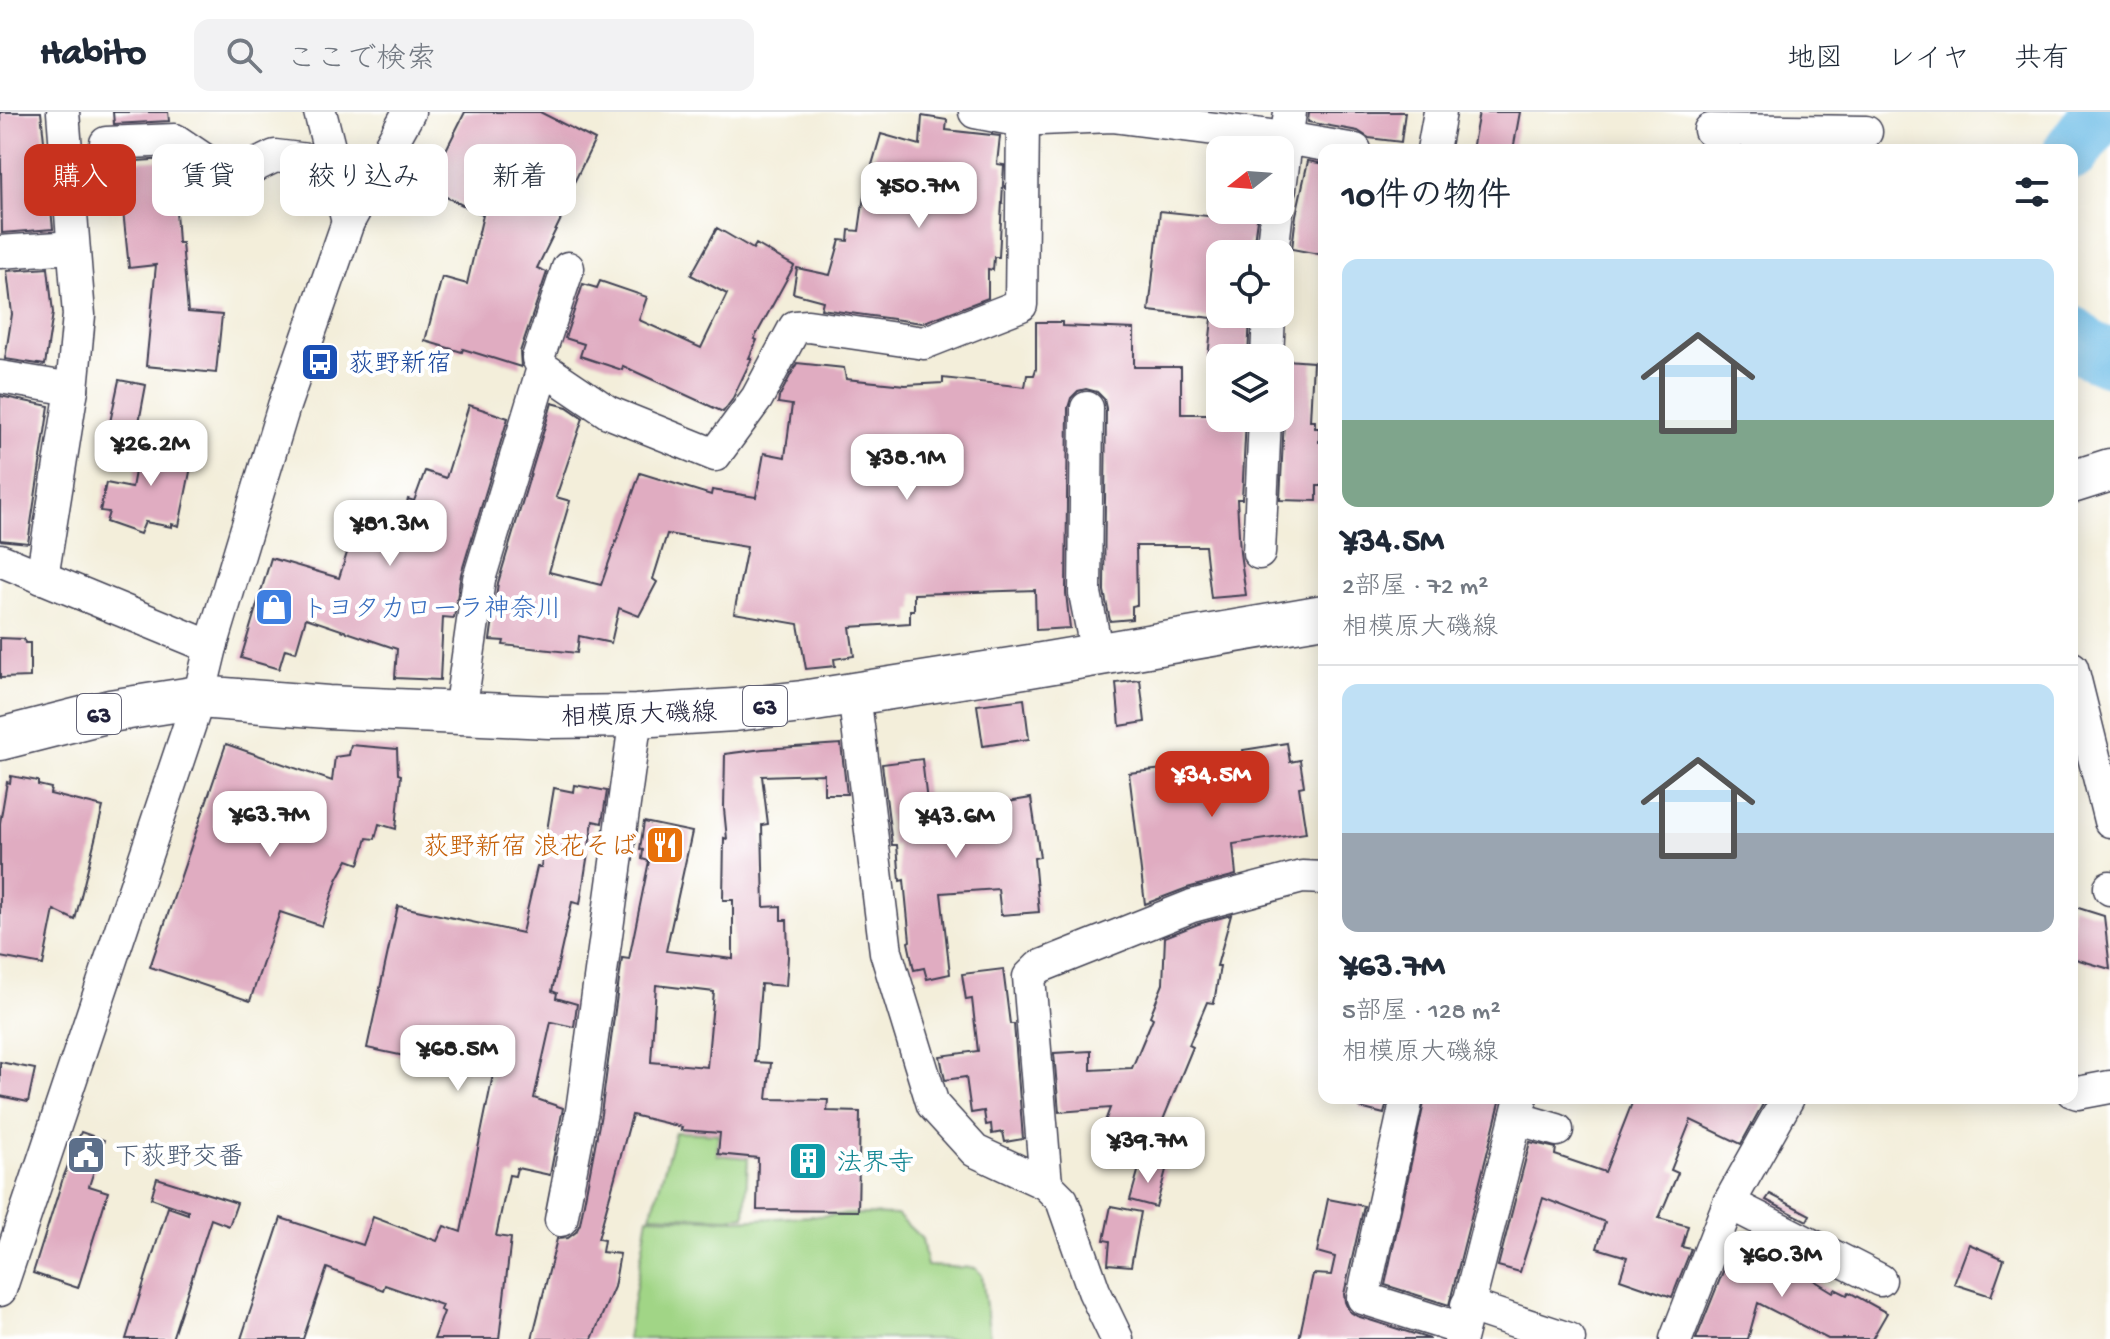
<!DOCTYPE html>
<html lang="ja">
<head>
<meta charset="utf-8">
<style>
  body { margin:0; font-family:"Gochi Hand","Klee One",sans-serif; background:#f2f2f3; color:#1f2937; height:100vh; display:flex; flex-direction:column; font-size:30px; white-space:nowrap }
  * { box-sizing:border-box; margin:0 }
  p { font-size:26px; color:#747a83 }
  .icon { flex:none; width:44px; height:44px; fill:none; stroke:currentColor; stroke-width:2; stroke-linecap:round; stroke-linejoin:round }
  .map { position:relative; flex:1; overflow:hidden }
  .sheet { position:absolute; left:1318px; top:32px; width:760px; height:960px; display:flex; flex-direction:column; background:#fff; border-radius:16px; box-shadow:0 4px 20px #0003 }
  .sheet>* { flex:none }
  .hud { position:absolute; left:24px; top:32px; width:760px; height:72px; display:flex; gap:16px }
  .needle { width:52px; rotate:253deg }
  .tools { position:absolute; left:1206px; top:24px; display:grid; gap:16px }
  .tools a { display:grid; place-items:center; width:88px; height:88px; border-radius:16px; background:#fff; box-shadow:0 4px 20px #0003; font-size:40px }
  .price { position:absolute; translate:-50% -68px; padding:0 18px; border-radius:16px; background:#fff; color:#222; font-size:26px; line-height:52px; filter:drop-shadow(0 2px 4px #0008) }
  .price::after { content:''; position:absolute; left:50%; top:48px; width:24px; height:18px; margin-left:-12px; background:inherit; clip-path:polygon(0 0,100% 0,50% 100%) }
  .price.active { background:#c8321e; color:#fff }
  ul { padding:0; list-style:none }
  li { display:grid; align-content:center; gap:16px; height:424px; padding:0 24px }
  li+li { border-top:2px solid #e0e1e3 }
  li span { display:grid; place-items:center; height:248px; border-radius:16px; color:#555 }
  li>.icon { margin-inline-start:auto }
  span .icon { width:144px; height:144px; fill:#fffc; stroke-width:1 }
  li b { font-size:34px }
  h2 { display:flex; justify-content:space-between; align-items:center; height:96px; padding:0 24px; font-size:34px }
  .chip { padding:0 28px; border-radius:16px; background:#fff; box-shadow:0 4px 20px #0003; font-size:28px; line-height:72px }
  .chip.active { background:#c8321e; color:#fff }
  header { display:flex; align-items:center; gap:48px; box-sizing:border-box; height:112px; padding:0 40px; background:#fff; border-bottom:2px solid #e0e1e3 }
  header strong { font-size:38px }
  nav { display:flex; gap:44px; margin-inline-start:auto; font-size:28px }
  .search { width:560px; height:72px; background:#f2f2f3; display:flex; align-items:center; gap:20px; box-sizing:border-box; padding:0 28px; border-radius:16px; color:#747a83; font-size:30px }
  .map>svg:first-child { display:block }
  .green { fill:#a1d586; stroke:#627c60; stroke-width:2 }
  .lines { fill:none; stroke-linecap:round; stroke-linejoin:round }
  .river { stroke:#6bbbe6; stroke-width:58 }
  .building { fill:#e0acc1; fill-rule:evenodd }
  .minor-casing { stroke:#414153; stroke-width:35 }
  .major-casing { stroke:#414153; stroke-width:45 }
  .minor { stroke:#fff; stroke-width:32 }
  .major { stroke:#fff; stroke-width:42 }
  .labels { text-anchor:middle; stroke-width:8; stroke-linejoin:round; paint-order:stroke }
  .shield { fill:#fff; stroke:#646476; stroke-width:2 }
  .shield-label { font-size:24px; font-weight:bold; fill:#22223b }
  .transit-label { font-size:26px; fill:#164399; stroke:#fff; text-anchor:start }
  .shop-label { font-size:26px; fill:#366cbe; stroke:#fff; text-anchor:start }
  .street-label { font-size:26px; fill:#22223b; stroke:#fff }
  .food-label { font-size:26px; fill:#c56008; stroke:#fff; text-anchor:end }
  .service-label { font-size:26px; fill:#4e5e75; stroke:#fff; text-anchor:start }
  .culture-label { font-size:26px; fill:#0d838f; stroke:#fff; text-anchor:start }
</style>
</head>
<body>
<header>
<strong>Habito</strong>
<div class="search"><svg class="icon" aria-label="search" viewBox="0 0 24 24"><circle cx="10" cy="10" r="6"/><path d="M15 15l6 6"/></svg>ここで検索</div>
<nav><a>地図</a><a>レイヤ</a><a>共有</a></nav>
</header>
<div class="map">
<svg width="2110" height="1227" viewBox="0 0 2110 1227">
  <rect width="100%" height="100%" fill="#fff"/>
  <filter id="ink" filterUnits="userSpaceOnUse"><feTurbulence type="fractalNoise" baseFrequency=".0125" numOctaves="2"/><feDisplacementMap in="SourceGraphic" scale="16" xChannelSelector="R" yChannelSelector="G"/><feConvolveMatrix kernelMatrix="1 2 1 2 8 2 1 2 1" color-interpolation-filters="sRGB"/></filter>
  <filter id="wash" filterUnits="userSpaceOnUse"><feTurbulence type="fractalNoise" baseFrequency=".006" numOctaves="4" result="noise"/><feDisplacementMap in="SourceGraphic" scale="32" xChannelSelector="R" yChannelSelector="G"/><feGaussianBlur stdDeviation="1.8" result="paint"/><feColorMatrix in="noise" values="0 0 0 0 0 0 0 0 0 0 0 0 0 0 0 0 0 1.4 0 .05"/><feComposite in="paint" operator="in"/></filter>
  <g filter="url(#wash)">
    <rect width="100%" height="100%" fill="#f3eeda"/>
    <!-- green -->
    <g class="green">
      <path d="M675,1020L718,1022L717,1043L748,1046L745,1104L728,1106L651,1103Z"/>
      <path d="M855,1102L897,1103L922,1127L927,1154L975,1156L982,1163L990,1227H627L648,1105L736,1108Z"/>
    </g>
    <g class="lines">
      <!-- river -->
      <g class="river">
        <path d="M2072,39L2101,0"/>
        <path d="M2072,223L2088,237L2110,246"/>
      </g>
    </g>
    <g id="blocks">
      <!-- building -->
      <g class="building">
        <path d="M0,0H41L53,117L2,121Z"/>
        <path d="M113,0H168L169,9L114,12Z"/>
        <path d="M465,0H540L595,28L557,105L561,107L537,156L547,160L520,240L521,255L463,237L462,240L425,229L442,165L467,172L483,103L436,80L433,88L396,70L413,35L441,48Z"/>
        <path d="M1309,0H1405L1401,30L1369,26L1358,19L1308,10Z"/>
        <path d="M1479,0H1520L1513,38H1472Z"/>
        <path d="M922,4L947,8L946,18L1000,24L997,52L1004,53L999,145H994L993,158L988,157V186L922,211L821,197L823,189L793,181L797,156L830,163L840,128L848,129L849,118L859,119L865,77L881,22L920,33Z"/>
        <path d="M170,47L173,50L178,131H182L188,200L222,203L216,261L146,254L156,153L129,156L118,50Z"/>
        <path d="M1308,49L1324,52V143L1292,137L1296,103Z"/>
        <path d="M1227,98L1258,100L1254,129L1249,128L1248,142H1220V202H1250L1248,246H1208L1212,206L1149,199L1160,99L1226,106Z"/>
        <path d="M717,116L753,137L756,132L794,154L754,227L757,228L749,246H752L732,288L723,300L623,254L622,258L580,244L584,232L565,226L583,172L597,176L600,169L647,185L639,208L701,236L727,182L691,163Z"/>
        <path d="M48,156L53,201L45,253L5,247L12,202L7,159Z"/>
        <path d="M1036,210H1062V214L1134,217V255H1181V302H1220V306H1246L1242,387H1237L1240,441L1246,483L1211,486L1205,434H1136L1137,493L1132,494V507L1110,509L1104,479L1106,296L1104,287L1097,280L1086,277L1078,279L1071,286L1068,296L1066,481L1070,516L1036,518L1035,478L914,482V498H910V511L850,515L854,544L834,547L835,554L806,557L798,512L734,501L747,435L667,422L653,467L657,470L639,504L619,496L611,531L579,524L577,541L503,533L504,529L490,528L498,471L552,291L567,295L583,306L556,385L570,389L549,460L601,473L640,361L711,383L712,378L756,385L764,341L785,345L792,293L778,291L779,285L797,251L844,256L846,267L905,273L943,271V266L1025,275L1027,263H1034L1036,257Z"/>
        <path d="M1286,248L1313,250L1310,309H1315V316H1319V330H1324L1322,374H1317V389L1280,388L1284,307L1280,295V259Z"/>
        <path d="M119,268L146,273L137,321L109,315Z"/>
        <path d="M0,284L49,294L28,431L0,428Z"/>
        <path d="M469,293L508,306L461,462L454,506L443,505L440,568L395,566L397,537L306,506L296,540L285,537L279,557L241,546L271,446L339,466L362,394L402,407L408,387L414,389L425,359L446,366Z"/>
        <path d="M142,321L166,325L164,334L192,339V350L179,414L172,412V415L145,410L140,422L106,410L109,400L100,399L106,371L132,376Z"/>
        <path d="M0,526L24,527L25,531H30V565L0,566Z"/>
        <path d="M1140,568L1145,610L1120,614L1116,571Z"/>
        <path d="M1024,587L1029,627L983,634L977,593Z"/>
        <path d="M1287,631L1290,650L1300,648L1304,674L1299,675L1306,721L1233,732L1236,763L1187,776L1145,792L1129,661L1163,657L1165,672L1246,660L1243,638Z"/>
        <path d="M226,632L332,669L335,645L349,643L351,633L397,637L398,662L401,663L396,717L379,712L375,727L367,726L359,752L348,748L337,768L322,814L280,800L250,889L150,855Z"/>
        <path d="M841,632L847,682H824V662L762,664L768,712L762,713L764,795L781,794V808H787L788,845L786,874L761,872L755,950L771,951L767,987L828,988L827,999L860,1000L858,1099L757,1098L758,1046L718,1042L720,1021L681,1018L682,1015L632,1003L598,1127L604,1128L602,1140L620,1142L614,1175L592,1227H532L557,1127L568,1126L576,1120L580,1112L601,1002L622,846L629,847L649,749L642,747L643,738L640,737L644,710L692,720L666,839L733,847V788H723L724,726L727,727L724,697L725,642L763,637ZM656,873L714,880L707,955L651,950Z"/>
        <path d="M922,647L929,707L992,702L990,693L1031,686L1040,745L1034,746L1039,800L1001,803L998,777L941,781L950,862L927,867L924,856L914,858L908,830L910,829L904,768L900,769L897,733H892L882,652Z"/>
        <path d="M11,664L38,669V673L51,676L50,682L103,695L75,808L54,798L43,853L0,845V711L7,670L10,671Z"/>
        <path d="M575,673L607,679L602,711L593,709L580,792L572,790L552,879L557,881L556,886L577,892L574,915L551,910L534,986L563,996L550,1063L517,1056L515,1064L509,1063L496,1124L511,1126L499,1227H434L444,1200L440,1198L442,1193L385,1173L383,1178L327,1156L303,1227H241L281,1106L363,1133L373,1105L437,1129L444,1114L461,1120L493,963L367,936L398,794L522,821L537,755H541L554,676L574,680Z"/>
        <path d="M2072,794L2104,804L2110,857L2072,846Z"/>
        <path d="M1231,803L1217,854H1220L1214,891L1207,890L1189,933L1193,935L1149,1042L1100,1023L1110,996L1059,1000L1054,941L1091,939V958L1132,956L1153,906L1150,904L1163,872L1165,825L1198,812Z"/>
        <path d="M1003,857L1010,912H1014L1023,1027L1005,1030L1003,1020L992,1022L991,1012L986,1013L984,999L971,1001L966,965L945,968L940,944L978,939L972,887L966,888L962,862Z"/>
        <path d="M0,950L35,957L28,990L0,984Z"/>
        <path d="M1361,986H1388L1384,1002L1360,996Z"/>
        <path d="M1425,986H1501L1449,1193L1385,1173Z"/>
        <path d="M1634,986H1750L1763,992L1741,1032L1691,1008L1671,1058L1678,1061L1659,1106L1688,1114L1682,1135L1691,1137L1672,1185L1620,1167L1627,1145L1597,1136L1605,1110L1543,1086L1520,1160L1498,1154L1530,1030L1556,1036L1555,1043L1605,1060Z"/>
        <path d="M81,1020L104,1028L89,1074L108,1080L78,1176L33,1161L63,1066Z"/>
        <path d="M1141,1049L1166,1058L1156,1095L1130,1088Z"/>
        <path d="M157,1066L237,1091L229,1114L211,1107L172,1227H126L168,1095L188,1102V1099L151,1086Z"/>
        <path d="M1770,1082L1810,1103L1807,1109L1766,1088Z"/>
        <path d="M1328,1087L1364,1094L1344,1182L1345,1190L1349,1199L1357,1204L1430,1227H1299L1313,1162L1331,1163L1335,1145L1317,1140Z"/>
        <path d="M1111,1094L1141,1100L1131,1154L1108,1152L1110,1129L1104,1128Z"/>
        <path d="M1748,1122L1788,1143L1784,1150L1833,1180L1835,1177L1847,1183L1849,1180L1887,1201L1872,1227H1828L1758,1191L1748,1227H1696L1734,1132L1740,1135Z"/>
        <path d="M1969,1132L2004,1147L1991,1184L1954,1172Z"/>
      </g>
    </g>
  </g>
  <g filter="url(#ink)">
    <use href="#blocks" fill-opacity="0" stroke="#414153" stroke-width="2"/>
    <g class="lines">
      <defs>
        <g id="minor">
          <path d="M320,0L348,110"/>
          <path d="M975,0L1017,8L1112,4L1286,26L1355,38"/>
          <path d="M1710,18L1866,20"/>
          <path d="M106,31L175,28L215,55L248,57L275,44L333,51"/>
          <path d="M1433,38L1440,0"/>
          <path d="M1280,76L1290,0"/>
          <path d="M0,140L73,135"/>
          <path d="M1272,142L1277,98"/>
          <path d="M1267,246L1269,202"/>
          <path d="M543,256L608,300L715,343L757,286L795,215L808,214L924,231L1021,193L1023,7"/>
          <path d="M0,265L72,277"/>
          <path d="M1087,296L1085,481L1097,542"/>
          <path d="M1259,441L1265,306"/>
          <path d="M0,448L211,535"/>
          <path d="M42,466L72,277L79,203L63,0"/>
          <path d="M2072,556L2110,709"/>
          <path d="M854,582L886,840L933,993L975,1039L1046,1072L1062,1088L1094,1179L1117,1227"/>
          <path d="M460,600L479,467L543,256L538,246L568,156"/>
          <path d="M2110,775V777"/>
          <path d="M2072,979L2078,981L2110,975"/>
          <path d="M1407,986L1363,1186L1462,1217"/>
          <path d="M1516,1006L1557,1018"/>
          <path d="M1046,1072L1029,865L1039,855L1192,794L1302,765L1324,766"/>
          <path d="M1729,1091L1880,1168"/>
          <path d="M561,1108L582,999L636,604"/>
          <path d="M0,1178L199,585L211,535L284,294L348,110L409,0"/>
          <path d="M1467,1193L1569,1227"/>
          <path d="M1460,1227L1521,986"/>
          <path d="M1676,1227L1729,1091L1788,986"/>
        </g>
        <g id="major">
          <path d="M2072,370L2110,358"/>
          <path d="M0,627L110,599L199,585L328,595L549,605L636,604L734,598L802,590L1030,554L1324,504"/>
        </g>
      </defs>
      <!-- minor casing -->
      <use href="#minor" class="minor-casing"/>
      <!-- major casing -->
      <use href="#major" class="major-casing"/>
      <!-- minor -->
      <use href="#minor" class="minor"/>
      <!-- major -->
      <use href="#major" class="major"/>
    </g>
  </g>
  <!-- icons -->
  <defs>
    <symbol id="bus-square" viewBox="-11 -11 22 22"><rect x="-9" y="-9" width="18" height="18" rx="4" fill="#1a4fb4" stroke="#fff"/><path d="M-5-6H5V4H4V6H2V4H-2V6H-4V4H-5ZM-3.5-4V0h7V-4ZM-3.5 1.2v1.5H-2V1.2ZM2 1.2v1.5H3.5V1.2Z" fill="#fff"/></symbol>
    <symbol id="shop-square" viewBox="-11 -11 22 22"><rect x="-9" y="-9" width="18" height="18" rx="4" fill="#3f7fe0" stroke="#fff"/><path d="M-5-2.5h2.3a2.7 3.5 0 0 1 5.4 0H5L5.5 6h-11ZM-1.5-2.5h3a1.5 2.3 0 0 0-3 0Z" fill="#fff"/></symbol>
    <symbol id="restaurant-square" viewBox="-11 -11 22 22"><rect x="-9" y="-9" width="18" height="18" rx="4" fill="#e8710a" stroke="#fff"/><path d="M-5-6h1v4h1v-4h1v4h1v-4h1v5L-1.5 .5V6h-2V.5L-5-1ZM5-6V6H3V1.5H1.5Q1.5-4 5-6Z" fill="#fff"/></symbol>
    <symbol id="civic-square" viewBox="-11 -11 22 22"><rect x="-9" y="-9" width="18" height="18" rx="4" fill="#5c6f8a" stroke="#fff"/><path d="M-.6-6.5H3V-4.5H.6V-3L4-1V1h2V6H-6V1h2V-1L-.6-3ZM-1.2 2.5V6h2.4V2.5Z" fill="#fff"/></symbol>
    <symbol id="building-square" viewBox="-11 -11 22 22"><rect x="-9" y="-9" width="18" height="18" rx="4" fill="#0f9aa8" stroke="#fff"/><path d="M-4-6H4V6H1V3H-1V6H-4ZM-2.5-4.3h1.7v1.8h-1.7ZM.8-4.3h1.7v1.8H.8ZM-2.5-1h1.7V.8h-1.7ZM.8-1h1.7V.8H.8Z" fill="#fff"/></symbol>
  </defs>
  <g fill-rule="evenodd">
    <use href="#bus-square" x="298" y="228" width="44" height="44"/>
    <use href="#shop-square" x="252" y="473" width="44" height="44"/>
    <use href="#restaurant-square" x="643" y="711" width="44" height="44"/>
    <use href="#civic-square" x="64" y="1021" width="44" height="44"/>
    <use href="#building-square" x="786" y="1027" width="44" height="44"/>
  </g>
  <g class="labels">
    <!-- shield labels -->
    <g class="shield">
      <rect x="743" y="574" width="44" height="40" rx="6"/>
      <rect x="77" y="582" width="44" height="40" rx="6"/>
    </g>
    <g class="shield-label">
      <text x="765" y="602">63</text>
      <text x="99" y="610">63</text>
    </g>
    <!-- transit labels -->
    <g class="transit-label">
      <text x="348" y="259">荻野新宿</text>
    </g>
    <!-- shop labels -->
    <g class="shop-label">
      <text x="302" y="504">トヨタカローラ神奈川</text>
    </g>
    <!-- street labels -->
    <g class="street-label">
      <text transform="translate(639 601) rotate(-2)" y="9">相模原大磯線</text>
    </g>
    <!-- food labels -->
    <g class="food-label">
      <text x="637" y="742">荻野新宿 浪花そば</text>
    </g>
    <!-- service labels -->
    <g class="service-label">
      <text x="114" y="1052">下荻野交番</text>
    </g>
    <!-- culture labels -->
    <g class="culture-label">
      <text x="836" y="1058">法界寺</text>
    </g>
  </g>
</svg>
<div class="tools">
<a><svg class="needle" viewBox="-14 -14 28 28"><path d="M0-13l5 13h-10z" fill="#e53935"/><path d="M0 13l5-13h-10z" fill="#747a83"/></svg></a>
<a><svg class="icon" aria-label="locate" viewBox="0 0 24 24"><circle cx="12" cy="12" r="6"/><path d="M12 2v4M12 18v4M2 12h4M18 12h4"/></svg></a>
<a><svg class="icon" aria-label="layers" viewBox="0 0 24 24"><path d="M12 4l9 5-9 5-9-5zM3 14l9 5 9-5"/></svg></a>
</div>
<b class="price" style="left:919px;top:118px">¥50.7M</b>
<b class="price" style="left:151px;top:376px">¥26.2M</b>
<b class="price" style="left:907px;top:390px">¥38.1M</b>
<b class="price" style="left:390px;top:456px">¥81.3M</b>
<b class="price active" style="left:1212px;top:707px">¥34.5M</b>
<b class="price" style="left:270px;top:747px">¥63.7M</b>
<b class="price" style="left:956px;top:748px">¥43.6M</b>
<b class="price" style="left:458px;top:981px">¥68.5M</b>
<b class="price" style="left:1148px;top:1073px">¥39.7M</b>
<b class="price" style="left:1782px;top:1187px">¥60.3M</b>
<div class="hud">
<a class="chip active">購入</a>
<a class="chip">賃貸</a>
<a class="chip">絞り込み</a>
<a class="chip">新着</a>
</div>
<section class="sheet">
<h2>10件の物件<svg class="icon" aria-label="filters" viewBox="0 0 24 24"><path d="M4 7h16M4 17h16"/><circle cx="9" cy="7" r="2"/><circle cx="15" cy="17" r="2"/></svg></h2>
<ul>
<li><span style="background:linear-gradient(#bfe0f5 65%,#7fa58c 0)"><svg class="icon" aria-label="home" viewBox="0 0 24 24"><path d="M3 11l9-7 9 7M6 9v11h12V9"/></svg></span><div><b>¥34.5M</b><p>2部屋 · 72 m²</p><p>相模原大磯線</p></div></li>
<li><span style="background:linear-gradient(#bfe0f5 60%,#9aa5b1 0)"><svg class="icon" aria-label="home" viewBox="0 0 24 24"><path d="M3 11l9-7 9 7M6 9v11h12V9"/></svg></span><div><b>¥63.7M</b><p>5部屋 · 128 m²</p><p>相模原大磯線</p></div></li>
</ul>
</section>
</div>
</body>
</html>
